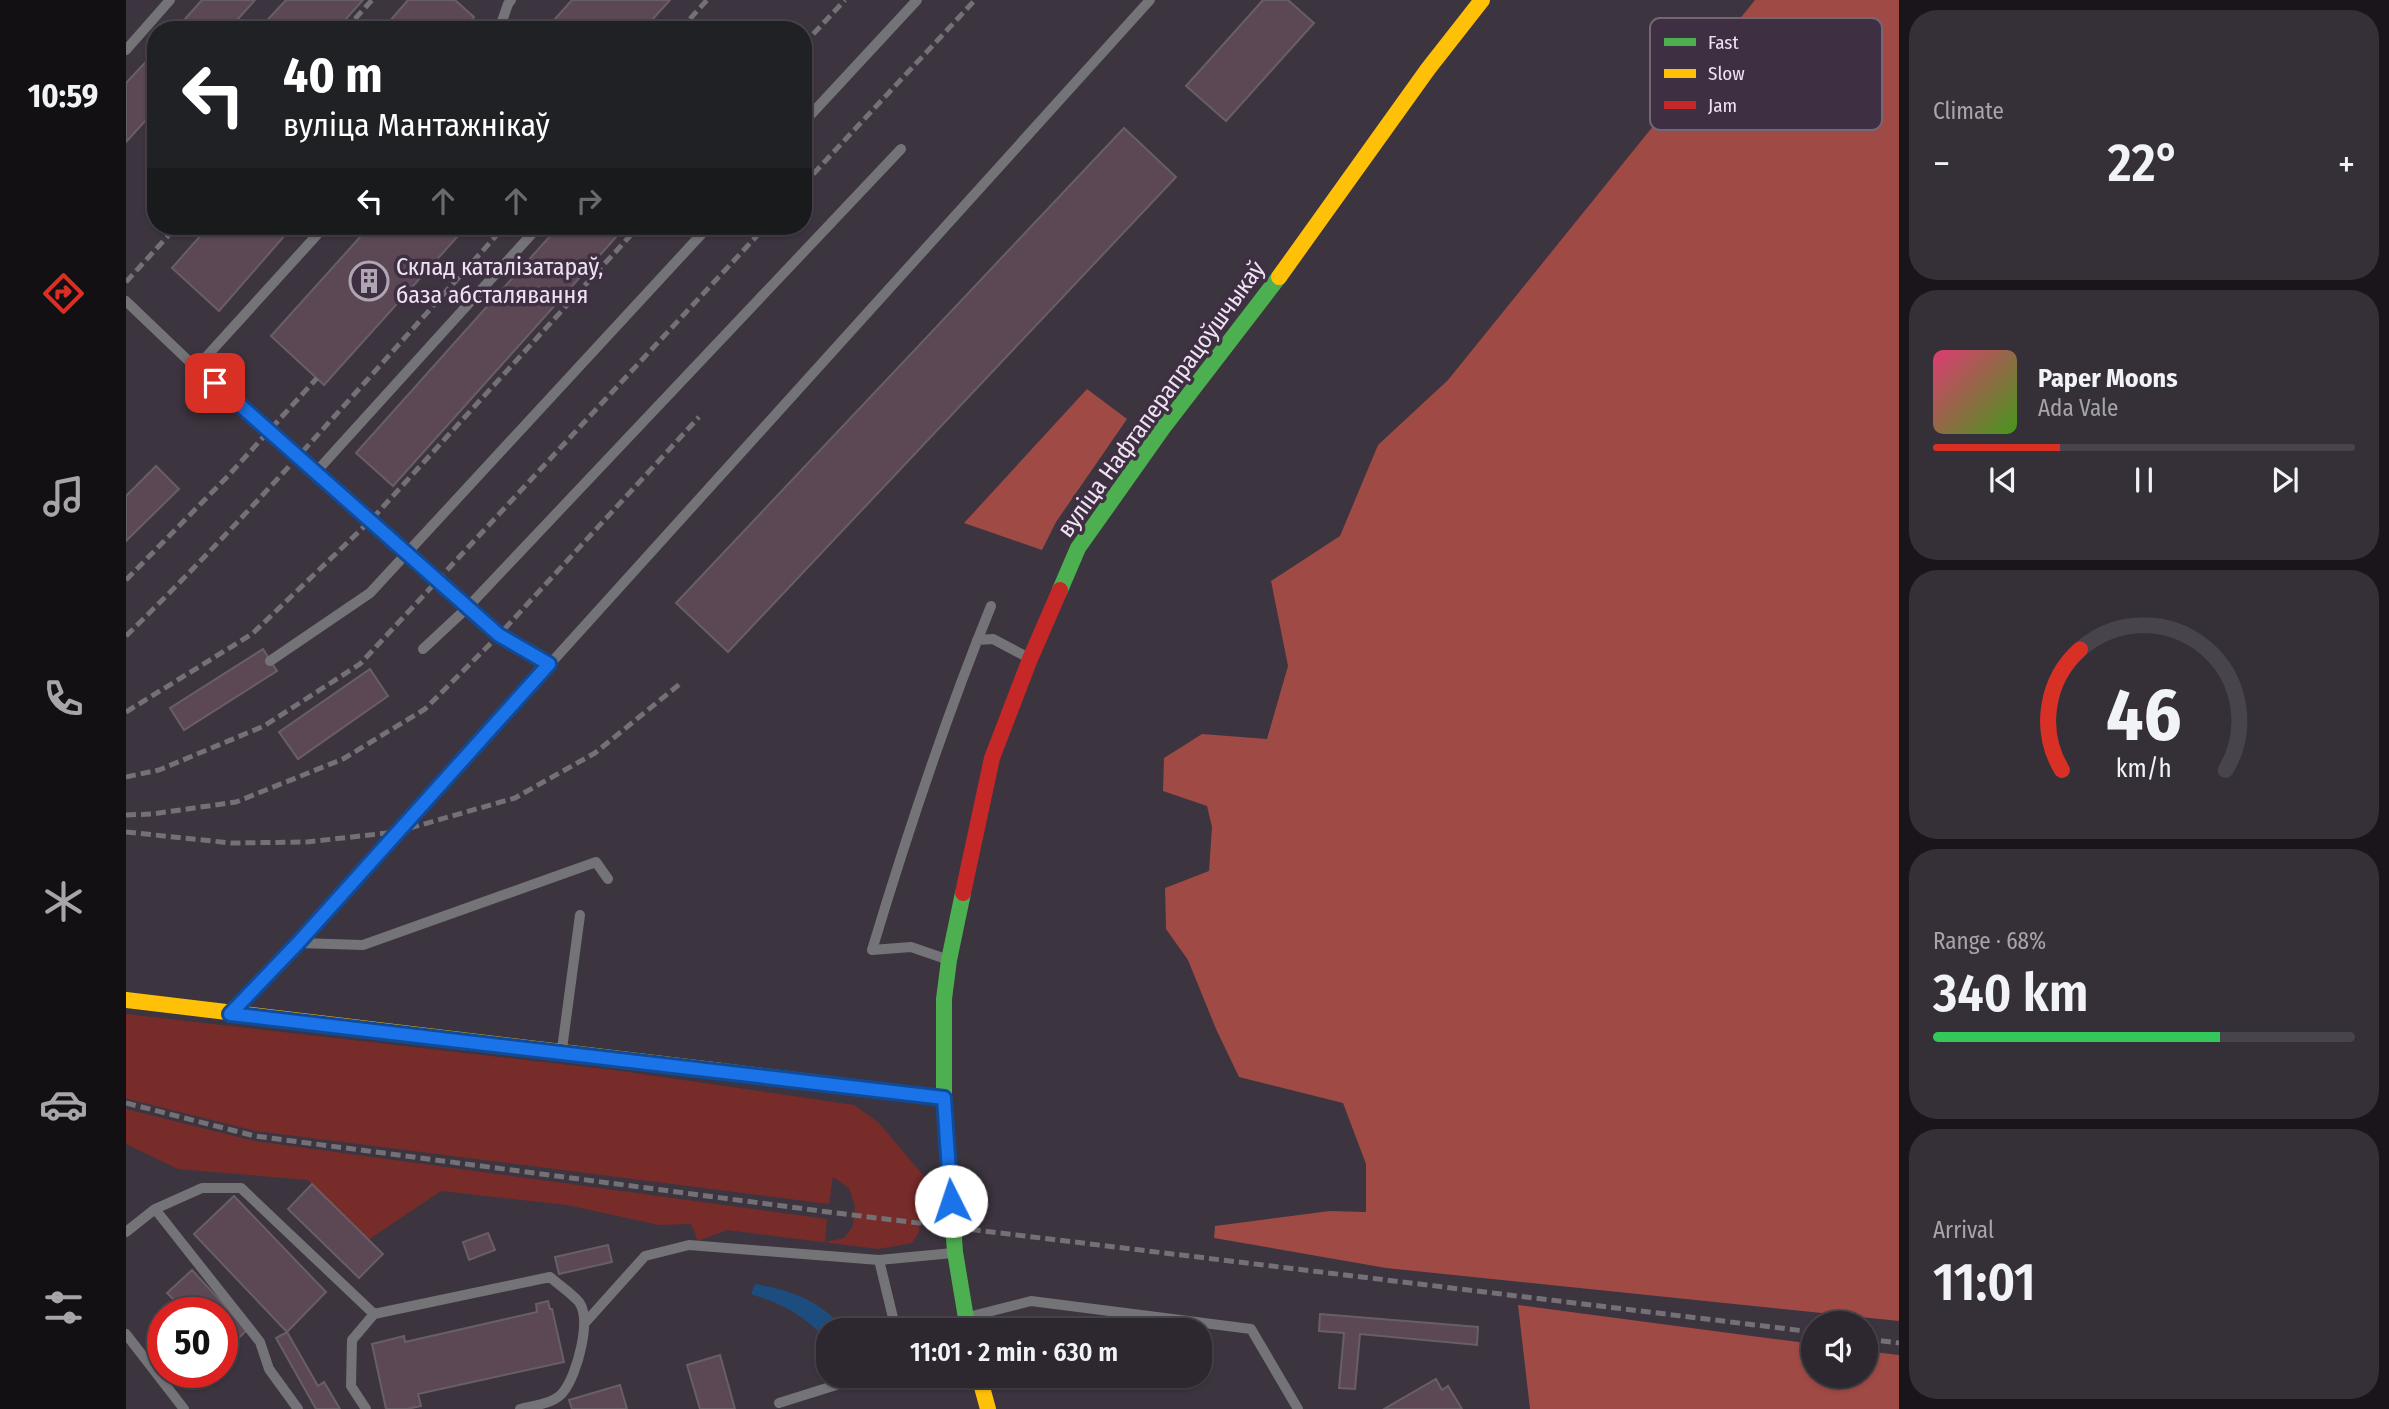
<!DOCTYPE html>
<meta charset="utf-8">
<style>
body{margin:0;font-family:"Fira Sans Condensed",sans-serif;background:#352f37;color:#f1f3f6;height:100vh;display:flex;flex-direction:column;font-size:26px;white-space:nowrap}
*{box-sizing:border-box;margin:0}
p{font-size:23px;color:#a7a5aa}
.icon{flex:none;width:38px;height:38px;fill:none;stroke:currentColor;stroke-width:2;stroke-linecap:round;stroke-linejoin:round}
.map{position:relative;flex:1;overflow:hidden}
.details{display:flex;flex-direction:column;gap:10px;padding:10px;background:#19151a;width:490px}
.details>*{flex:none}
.hud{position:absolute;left:21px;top:21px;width:665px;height:214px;border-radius:28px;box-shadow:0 2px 5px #0004,0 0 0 2px #48444b;background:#202124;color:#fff;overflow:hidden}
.controls{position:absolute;left:1675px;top:1311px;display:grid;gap:14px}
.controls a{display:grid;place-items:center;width:77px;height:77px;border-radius:50%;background:#2d272f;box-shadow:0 2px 5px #0004,0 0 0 2px #48444b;font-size:35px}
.speed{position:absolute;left:21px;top:1297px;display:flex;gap:14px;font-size:35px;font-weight:700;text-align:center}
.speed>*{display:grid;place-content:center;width:91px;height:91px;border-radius:50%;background:#2d272f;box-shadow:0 2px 5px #0004,0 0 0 2px #48444b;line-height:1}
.speed .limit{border:10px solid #d22;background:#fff;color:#111}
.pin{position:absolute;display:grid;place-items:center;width:60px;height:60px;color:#fff;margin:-30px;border-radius:14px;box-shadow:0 4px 10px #0006}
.me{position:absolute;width:77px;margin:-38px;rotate:356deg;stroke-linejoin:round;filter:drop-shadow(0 0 5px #0008)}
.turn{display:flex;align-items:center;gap:24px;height:147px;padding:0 21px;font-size:32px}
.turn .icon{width:91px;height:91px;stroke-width:2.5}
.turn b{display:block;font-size:49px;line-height:60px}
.lanes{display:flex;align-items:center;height:66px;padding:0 21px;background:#0003;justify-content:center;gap:35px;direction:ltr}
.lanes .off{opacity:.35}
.big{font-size:52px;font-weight:600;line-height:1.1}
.details .tile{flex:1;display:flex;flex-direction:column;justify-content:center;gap:10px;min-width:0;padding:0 24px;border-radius:28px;background:#352f37}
.details .dial{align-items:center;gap:0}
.dial svg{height:182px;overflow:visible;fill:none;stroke:#48444b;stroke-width:7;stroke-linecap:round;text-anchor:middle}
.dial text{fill:#f1f3f6;stroke:none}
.song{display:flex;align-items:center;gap:21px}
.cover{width:84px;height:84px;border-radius:10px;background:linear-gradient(135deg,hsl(340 70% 55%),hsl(100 70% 35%))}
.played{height:7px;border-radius:4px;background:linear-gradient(90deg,#d93025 30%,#48444b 30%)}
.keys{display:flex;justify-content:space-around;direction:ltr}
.heat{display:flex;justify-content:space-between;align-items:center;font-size:38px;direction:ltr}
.charge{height:10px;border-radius:5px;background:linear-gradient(90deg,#34c759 68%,#48444b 0)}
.trip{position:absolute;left:690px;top:1318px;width:396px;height:70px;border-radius:28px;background:#2d272f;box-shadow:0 2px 5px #0004,0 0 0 2px #48444b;font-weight:600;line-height:70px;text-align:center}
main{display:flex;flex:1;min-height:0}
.dock{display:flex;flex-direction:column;width:126px;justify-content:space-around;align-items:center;background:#121013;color:#a7a5aa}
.dock .icon{width:49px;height:49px}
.dock .selected{color:#d93025}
.dock b{font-size:32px;color:#f1f3f6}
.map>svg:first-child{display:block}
.green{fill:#782c2a}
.forest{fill:#9f4a44}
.water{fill:#1c4d7e}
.building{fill:#5c4855;stroke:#685f66;stroke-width:2}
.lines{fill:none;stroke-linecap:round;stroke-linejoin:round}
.lane{stroke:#747378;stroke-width:10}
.fast{stroke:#4caf50;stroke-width:16}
.slow{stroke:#ffc107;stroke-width:16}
.jam{stroke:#c62828;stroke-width:16}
.rail{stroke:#737076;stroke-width:5;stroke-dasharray:10 5;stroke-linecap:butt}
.route-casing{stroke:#114b97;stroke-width:18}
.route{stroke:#1a73e8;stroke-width:12}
.labels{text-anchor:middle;stroke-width:7;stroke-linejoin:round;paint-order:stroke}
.poi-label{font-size:24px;fill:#eee4f1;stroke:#3f2f43;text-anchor:start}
.street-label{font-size:24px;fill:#eee4f1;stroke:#3f2f43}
.key{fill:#3f2f43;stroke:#746577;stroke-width:2}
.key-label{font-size:19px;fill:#eee4f1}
</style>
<main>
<nav class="dock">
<b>10:59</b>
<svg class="icon selected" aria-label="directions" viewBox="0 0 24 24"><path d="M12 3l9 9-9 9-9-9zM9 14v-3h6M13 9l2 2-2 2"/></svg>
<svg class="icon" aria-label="music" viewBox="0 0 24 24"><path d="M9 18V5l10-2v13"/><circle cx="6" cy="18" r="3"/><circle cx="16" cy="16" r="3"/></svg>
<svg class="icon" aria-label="phone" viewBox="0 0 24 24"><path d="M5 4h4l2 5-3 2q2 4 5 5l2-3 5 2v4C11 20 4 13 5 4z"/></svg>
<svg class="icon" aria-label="climate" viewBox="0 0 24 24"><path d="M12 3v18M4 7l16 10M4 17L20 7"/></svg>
<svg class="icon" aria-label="car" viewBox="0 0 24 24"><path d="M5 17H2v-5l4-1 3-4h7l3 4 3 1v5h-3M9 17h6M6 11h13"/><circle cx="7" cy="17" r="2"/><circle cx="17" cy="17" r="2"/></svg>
<svg class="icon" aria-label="filters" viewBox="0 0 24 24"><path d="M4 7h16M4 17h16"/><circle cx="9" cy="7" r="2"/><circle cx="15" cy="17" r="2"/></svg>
</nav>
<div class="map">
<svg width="1773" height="1409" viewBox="0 0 1773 1409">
<rect width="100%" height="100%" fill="#3c343f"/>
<!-- green -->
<path class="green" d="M0,1014l495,57 233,34 24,17 45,53 -4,57 -7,11 -34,6 -151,-19 -29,11 -7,-17 -32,1 -92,-20 -126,-14 -73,49 -60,-60 -130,-11 -52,-25v-35l128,32 573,78 -2,23 19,-4 9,-12 2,-20 -6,-18 -16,-11 -4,27 -573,-73 -124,-31 -6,-2z"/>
<!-- forest -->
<path class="forest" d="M1629,0h144v1321l-513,-53 -172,-30 1,-12 115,-15 36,1v-48l-23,-61 -104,-26 -23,-48 -28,-69 -22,-31 -1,-41 44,-17 3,-44 -5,-21 -44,-15 1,-33 38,-24 65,5 21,-73 -17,-85 69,-45 38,-91 70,-65z
M961,389l40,30 -71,103 -14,28 -78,-27z
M1392,1305l295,39v32h53v-25l33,4v54h-369z"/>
<!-- water -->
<path class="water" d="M629,1284c36,6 66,17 90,46h-17v12c-22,-26 -45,-38 -77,-48z"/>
<!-- building -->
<path class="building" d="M76,0h53l-27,30h-53z
M160,0h77l-27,30h-78z
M282,0h47l19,17 -11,13h-81z
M446,0h98l-27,30h-98z
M1137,0h25l26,23 -88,98 -40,-35z
M30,51v58l-30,33v-59z
M998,128l52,49 -448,475 -52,-49z
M83,226h84l-74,85 -47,-43z
M244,226h97l-143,159 -53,-49z
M433,226h67l-233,260 -37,-33z
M30,466l23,23 -53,52v-45z
M137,649l14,22 -93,59 -14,-22z
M244,669l18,27 -90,63 -19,-27z
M186,1184l71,70 -24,24 -71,-69z
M108,1196l92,96 -39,40 -93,-98z
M362,1233l7,17 -26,10 -6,-18z
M482,1245l4,17 -53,12 -4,-17z
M66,1270l55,60 -24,23 -1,-41h-36l-19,-19z
M422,1301l2,8h2l12,53 -146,32 3,12 -14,3h-21l-14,-65 32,-8 1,6 132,-30 -1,-8z
M1194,1314l158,13 -1,18 -117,-11 -5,55 -16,-1 5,-55 -25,-2z
M161,1332l31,54 6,-4 16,27h-24l-40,-71z
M594,1355l15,54h-35l-13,-44z
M1310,1379l6,11 6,-4 14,23h-78z
M494,1385l7,24h-55l-3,-9z"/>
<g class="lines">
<!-- lane -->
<path class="lane" d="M373,30l9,-26 3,-4
M0,50l44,-50
M677,123l114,-123
M0,301l70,67 271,240 32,27 50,29
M70,368l129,-142
M190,472l223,-246
M851,640l16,-1 34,18
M297,649l44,-41 434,-459
M144,661l100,-68 339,-367
M172,943l65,2 233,-83 12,17
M820,959l-35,-12 -39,3c35,-116 73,-231 119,-344
M111,1007l61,-64 852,-943
M436,1049l18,-134
M29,1209l105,133 9,27 29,40
M0,1232l29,-23 47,-21h39l133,126
M753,1260l17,70
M842,1317l63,-16 220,28 47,80
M458,1324l61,-68 44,-11 190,15 74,-7
M0,1334l58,75
M653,1403l86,-27
M240,1409l-15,-23 1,-46 22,-26 176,-37c9,8 21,16 29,25 13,18 -2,72 -15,89 -9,13 -29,14 -44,18"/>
<!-- fast -->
<path class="fast" d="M934,590l18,-42 85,-120 116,-151
M837,893l-14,67 -5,39v99l11,154 13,78
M596,1071l222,27"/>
<!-- slow -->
<path class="slow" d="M1153,277l149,-208 54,-69
M0,1000l596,71
M853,1376l9,33"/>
<!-- jam -->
<path class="jam" d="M837,893l29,-135 38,-99 30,-69"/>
<!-- rail -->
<path class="rail" d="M219,30l27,-30
M554,30l27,-30
M677,45l42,-45
M677,185l172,-185
M0,282l51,-56
M0,580l102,-104 89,-98
M0,636c133,-130 254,-272 379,-410
M0,712l126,-78 119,-114 268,-294
M0,777l33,-7 105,-44 96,-62 406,-438
M0,815l26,-1 84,-12 107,-43 82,-50 74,-74 200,-218
M0,832l105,11 76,-1 89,-10 119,-34 80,-45 86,-70
M0,1103l129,33 573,76 985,120
M1740,1339l33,4"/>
</g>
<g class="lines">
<defs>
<path id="route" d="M89,383l284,252 50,29 -251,279 -68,71 714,84 7,103"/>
</defs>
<!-- route casing -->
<use href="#route" class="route-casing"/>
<!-- route -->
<use href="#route" class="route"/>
</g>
<!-- icons -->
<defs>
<symbol id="building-ring" viewBox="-11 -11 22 22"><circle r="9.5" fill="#3f2f43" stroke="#b0a6b3" stroke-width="1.5"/><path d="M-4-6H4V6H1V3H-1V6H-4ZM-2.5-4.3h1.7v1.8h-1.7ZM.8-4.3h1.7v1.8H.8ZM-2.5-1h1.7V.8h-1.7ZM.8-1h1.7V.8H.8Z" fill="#b0a6b3"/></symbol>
</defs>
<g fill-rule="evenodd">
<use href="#building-ring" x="221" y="259" width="44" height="44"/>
</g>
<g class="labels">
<!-- poi labels -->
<g class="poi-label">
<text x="270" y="275">Склад каталізатараў,<tspan x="270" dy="28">база абсталявання</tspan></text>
</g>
<!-- street labels -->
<g class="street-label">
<text transform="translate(1035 399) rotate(-54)" y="8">вуліца Нафтаперапрацоўшчыкаў</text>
</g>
</g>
<!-- legend -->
<rect x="1524" y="18" width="232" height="112" rx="10" class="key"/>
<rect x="1538" y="38" width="32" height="8" fill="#4caf50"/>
<rect x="1538" y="69" width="32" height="9" fill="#ffc107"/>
<rect x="1538" y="101" width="32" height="8" fill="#c62828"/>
<g class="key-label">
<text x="1582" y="49">Fast</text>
<text x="1582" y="80">Slow</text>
<text x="1582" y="112">Jam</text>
</g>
</svg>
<div class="controls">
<a><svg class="icon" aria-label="sound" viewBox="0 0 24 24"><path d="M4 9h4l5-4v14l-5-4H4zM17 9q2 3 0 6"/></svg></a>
</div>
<div class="speed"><div class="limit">50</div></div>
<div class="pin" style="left:89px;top:383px;background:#d93025"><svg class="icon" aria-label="arrive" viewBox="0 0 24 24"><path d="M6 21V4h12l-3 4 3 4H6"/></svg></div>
<svg class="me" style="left:825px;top:1201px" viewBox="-20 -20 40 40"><circle r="19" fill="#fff"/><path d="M0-13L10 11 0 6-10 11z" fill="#1a73e8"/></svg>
<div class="trip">11:01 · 2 min · 630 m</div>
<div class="hud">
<div class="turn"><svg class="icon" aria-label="left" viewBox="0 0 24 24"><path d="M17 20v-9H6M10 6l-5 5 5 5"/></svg><div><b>40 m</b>вуліца Мантажнікаў</div></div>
<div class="lanes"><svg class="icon" aria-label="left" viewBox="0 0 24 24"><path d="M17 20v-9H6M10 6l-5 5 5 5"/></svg><svg class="icon off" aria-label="ahead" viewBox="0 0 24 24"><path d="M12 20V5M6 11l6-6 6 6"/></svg><svg class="icon off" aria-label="ahead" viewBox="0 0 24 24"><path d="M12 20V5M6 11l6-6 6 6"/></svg><svg class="icon off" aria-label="right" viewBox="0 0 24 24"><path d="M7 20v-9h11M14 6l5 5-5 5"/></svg></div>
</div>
</div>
<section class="details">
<div class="tile"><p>Climate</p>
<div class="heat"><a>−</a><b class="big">22°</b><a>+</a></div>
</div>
<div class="tile">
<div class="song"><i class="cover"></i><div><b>Paper Moons</b><p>Ada Vale</p></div></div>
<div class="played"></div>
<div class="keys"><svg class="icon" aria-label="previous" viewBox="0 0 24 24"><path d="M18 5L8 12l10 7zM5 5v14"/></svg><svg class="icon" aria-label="pause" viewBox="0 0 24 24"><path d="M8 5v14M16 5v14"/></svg><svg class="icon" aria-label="next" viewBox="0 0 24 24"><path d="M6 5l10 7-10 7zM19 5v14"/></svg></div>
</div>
<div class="tile dial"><svg viewBox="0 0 100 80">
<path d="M14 69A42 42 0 1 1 86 69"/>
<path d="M14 69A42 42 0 0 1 22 16" stroke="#d93025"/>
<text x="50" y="56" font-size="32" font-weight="700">46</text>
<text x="50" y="72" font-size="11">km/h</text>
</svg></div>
<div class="tile"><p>Range · 68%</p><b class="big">340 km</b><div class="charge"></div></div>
<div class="tile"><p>Arrival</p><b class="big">11:01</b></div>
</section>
</main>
